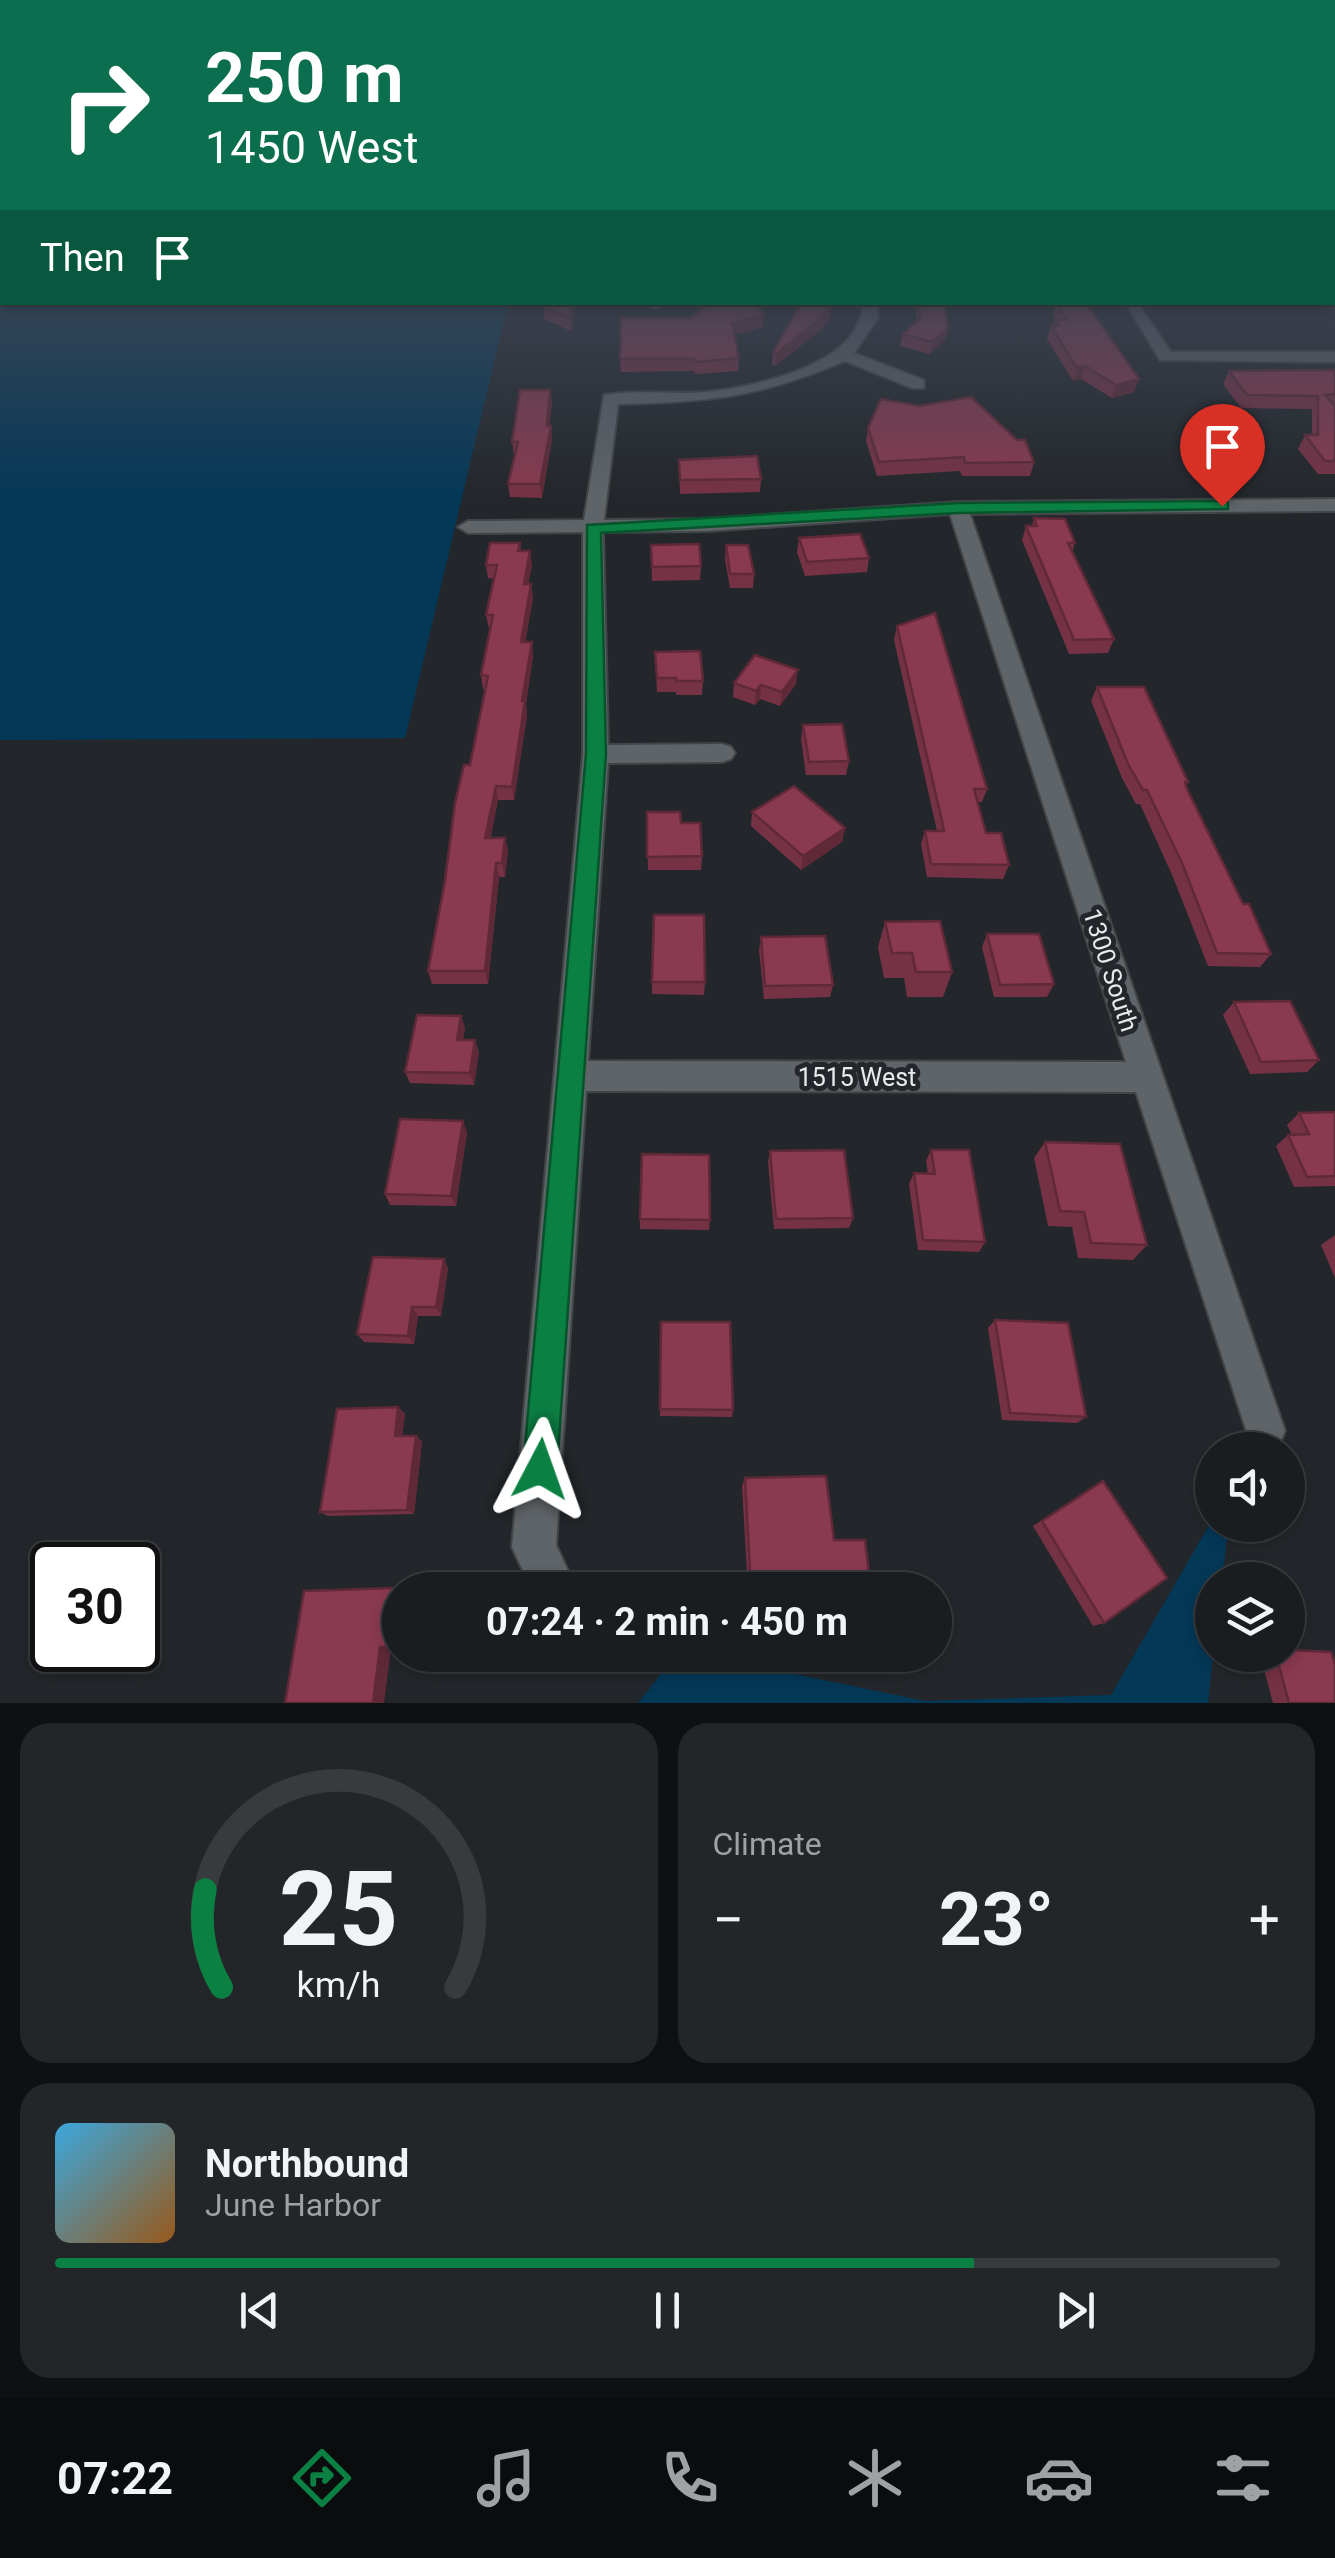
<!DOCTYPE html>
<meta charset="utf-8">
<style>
body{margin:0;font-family:Roboto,sans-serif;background:#232629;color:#f1f3f6;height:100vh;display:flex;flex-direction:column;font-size:38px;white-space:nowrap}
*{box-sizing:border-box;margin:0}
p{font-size:32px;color:#9fa2a5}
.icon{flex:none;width:55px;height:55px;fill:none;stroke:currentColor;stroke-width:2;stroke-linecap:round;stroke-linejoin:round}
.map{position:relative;height:1703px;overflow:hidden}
.sheet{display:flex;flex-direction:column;gap:20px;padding:20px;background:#0e1012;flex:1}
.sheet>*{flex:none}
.hud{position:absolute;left:0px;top:0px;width:1335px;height:305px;box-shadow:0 5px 15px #0003,0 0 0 2px #383b3e;background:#0b6e4f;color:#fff;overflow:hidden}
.tools{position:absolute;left:1195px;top:1432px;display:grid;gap:20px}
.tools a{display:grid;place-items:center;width:110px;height:110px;border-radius:50%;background:#1a1d20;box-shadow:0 5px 15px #0003,0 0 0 2px #383b3e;font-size:50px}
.speed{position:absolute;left:30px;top:1542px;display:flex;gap:20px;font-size:50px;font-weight:700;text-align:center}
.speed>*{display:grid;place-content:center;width:130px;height:130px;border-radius:50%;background:#1a1d20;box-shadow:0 5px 15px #0003,0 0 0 2px #383b3e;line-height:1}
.speed .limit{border:5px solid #111;border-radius:15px;background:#fff;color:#111}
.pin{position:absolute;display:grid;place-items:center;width:85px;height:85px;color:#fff;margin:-102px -42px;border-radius:50% 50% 50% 0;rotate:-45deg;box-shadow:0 0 10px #0007}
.pin .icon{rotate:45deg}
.me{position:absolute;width:110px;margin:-55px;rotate:4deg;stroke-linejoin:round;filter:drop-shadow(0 0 8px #0008)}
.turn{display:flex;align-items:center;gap:35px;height:210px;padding:0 40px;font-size:45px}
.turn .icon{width:130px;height:130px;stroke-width:2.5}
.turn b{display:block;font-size:70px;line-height:85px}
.then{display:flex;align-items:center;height:95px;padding:0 40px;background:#0003;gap:20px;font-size:38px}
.big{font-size:75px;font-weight:700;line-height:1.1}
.sheet .widget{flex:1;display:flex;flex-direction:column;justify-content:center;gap:15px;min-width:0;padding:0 35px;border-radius:30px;background:#232629}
.sheet .dial{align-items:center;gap:0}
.dial svg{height:260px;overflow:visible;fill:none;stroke:#383b3e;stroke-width:7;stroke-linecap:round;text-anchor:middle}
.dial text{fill:#f1f3f6;stroke:none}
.song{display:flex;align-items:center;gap:30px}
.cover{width:120px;height:120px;border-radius:15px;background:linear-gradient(135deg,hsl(200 70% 55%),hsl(30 70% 35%))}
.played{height:10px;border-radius:5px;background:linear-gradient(90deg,#0b8043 75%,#383b3e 75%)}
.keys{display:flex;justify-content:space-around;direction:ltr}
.heat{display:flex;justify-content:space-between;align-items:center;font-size:55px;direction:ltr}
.sheet .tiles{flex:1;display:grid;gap:20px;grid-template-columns:1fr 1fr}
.widget:last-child{grid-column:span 2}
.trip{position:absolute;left:382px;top:1572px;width:570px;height:100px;border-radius:50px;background:#1a1d20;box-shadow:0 5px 15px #0003,0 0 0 2px #383b3e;font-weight:700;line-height:100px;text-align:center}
.menu{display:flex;height:160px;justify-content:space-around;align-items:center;background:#0a0c0d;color:#9fa2a5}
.menu .icon{width:70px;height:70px}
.menu .on{color:#0b8043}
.menu b{font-size:45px;color:#f1f3f6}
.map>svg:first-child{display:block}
.green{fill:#043857}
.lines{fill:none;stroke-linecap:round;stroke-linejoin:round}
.minor-casing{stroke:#414547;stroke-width:4}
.minor{fill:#5f6468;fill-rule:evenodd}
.wall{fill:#763245}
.shaded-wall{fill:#602938}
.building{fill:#893a50;stroke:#602938;stroke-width:2.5}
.route{fill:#0b8043;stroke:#07532c;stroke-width:2.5}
.labels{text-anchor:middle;stroke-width:10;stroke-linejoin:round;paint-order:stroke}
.street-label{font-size:25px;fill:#e7ebed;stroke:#23272b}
</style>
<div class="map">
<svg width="1335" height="1703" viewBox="0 0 1335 1703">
<rect width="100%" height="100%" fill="#23272b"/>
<!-- green -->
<path class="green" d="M0,261l2,41 506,1 -103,435 -405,2z
M1212,1520v5l16,4 -6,51h-10l1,75 -5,48h-570l38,-48h27l222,46 186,-6z"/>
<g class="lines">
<defs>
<path id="minor" d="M640,302h22l2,2 -8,5z
M862,302h15l1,16 -24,35 70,27v8h-12l-67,-27c-85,36 -135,41 -227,43l-14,116 103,-1 251,-17 377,-3v12l-365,3 315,917 -6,14 -11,5 -17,-5 -115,-353 -550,-1 -30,454 21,45h-45l-20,-43 71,-793v-222l-115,1 -10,-6 10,-6 116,-1 20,-125c33,-6 68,0 102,-3 48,-5 159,-28 156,-90zM950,514l176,548 -538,-1 20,-298 114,-1 9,-3 4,-6 -4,-6 -9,-3 -114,1 -5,-213 104,-1z
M1125,302h12l34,50h164v10l-175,-2z"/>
</defs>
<!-- minor casing -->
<use href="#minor" class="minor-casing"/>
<!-- minor -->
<use href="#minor" class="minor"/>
</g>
<!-- wall -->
<path class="wall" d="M1332,261h3v18l-3,-3z
M544,302h31l-4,29 -27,-12z
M708,302h47l8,25 -29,8 5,23 -1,13 -43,3 -1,-3 -73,1 -1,-13 71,-41z
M915,302h29l1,38 -16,14 -29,-8 3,-12 14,-12z
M1056,303l83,76 -5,13 -22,6 -31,-19 -8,2 -26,-42 4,-13h2l3,-6 -3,-4z
M831,317l-9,12 -47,37 -3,-2 1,-12z
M1335,370v104h-17l-20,-25 7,-14h7v-26l-71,-1 -18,-24 6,-13z
M550,390l2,13 -3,23 3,13 -10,59 -32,-1 -2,-13 6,-29 -2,-13z
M868,428l166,34 -4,14h-68l-2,-5 -83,5 -11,-35z
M1187,437l68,24 -7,13h-50l-17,-24z
M679,460l82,19 -1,13 -80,2z
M1034,518l41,25 -3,9 42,87 -6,14 -39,1 -47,-114 4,-14h6z
M799,538l70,20 -2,14 -62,4 -8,-24z
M520,543l1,8 11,14 -4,19 5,14 -8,44 8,14 -7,48 1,11 -13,85h-16l-8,38h15l3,13 -3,26h-6l-11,107h-56l-4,-13 57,-282h-2l-2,-14 10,-46 -2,-1 -3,-13 8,-36 -6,-1 -2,-13z
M651,545l50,21 -1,14 -48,1z
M726,545l28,29 -1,14h-23l-5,-29z
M897,626l90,163 -5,13h-4l8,31 23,32 -6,14 -76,-2 -6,-33 4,-13h12l-43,-191z
M655,652l48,29 -1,14h-26v-3h-19z
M734,683l62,1 -16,22 -20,-7 -5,6 -22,-8z
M1097,687l91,95 -2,4 57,118 28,50 -11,13 -52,-1 -35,-89 -33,-73h-4l-14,-26 -31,-77z
M803,725l46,36 -3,14h-40l-5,-36z
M647,812l34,11 21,33 -1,14h-53z
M752,812l93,16 -3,14 -41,28 -50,-44z
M885,922l67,50 -9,25h-36l-3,-19h-20l-6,-31z
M987,934l67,50 -7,13h-53l-12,-50z
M761,937l72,48 -3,12 -66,2 -5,-49z
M652,982h53l-1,13 -52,-1z
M1234,1002l85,58 -12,12 -57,2 -27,-59z
M461,1016l4,12 -2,12 16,12 -5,33 -64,-2 -5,-11z
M1335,1112v74l-41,1 -18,-41 12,-11h4l-5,-10 12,-12z
M467,1132l-11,74 -66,-1 -5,-11z
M1045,1142l102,103 -14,15 -55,-2 -6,-31 -24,-1 -14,-68z
M931,1150l54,92 -6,10 -61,-2 -9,-66 5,-11 14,1 -2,-13z
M770,1151l83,67 -4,10 -75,1 -6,-67z
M640,1219l70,1 -1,10 -69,-1z
M1335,1235v43l-14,-33z
M448,1268l-7,48h-23l-4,28 -50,-2 -7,-8z
M995,1320l91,97 -9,6 -75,-3 -14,-92z
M661,1322l72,88 -1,7 -72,-1z
M398,1407l7,7 -3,22h14l6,6 -8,72 -86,2 -8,-4z
M745,1478l126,112h-123l-6,-104z
M1103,1481l1,142 -11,3 -60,-100z
M1260,1655h28l47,48h-62z"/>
<!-- shaded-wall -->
<path class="shaded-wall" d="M572,302h3l-4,29 -1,-13z
M832,305l-1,12 -9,12 -47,37 1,-12z
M764,315l-1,12 -32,8 1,-12z
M948,328l-3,12 -16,14 3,-12z
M1085,366l-4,13 -8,2 4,-13z
M1139,379l-5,13 -22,6 4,-13z
M550,390l2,13 -4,36 -1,-13z
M551,426l1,13 -10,59 -2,-14z
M530,551l2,14 -6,33 -2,-14z
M531,584l2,14 -10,58 -2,-14z
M532,642l1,14 -7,48 1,11 -13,85 -2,-13 10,-86z
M798,670l-2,14 -16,22 2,-14z
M761,685l-1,14 -5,6 1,-14z
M496,786l2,14 -10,52 -3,-14z
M845,828l-3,14 -41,28 2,-14z
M505,838l3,13 -3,26 -3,-14z
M496,863l3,14 -11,107 -3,-13z
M461,1016l4,12 -4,24 -4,-12z
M475,1040l4,12 -5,33 -4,-12z
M463,1121l4,11 -11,74 -5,-10z
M444,1259l4,9 -7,48 -5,-9z
M412,1307l6,9 -4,28 -6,-8z
M398,1407l7,7 -4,29 -6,-7z
M416,1436l6,6 -8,72 -7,-4z
M394,1588l6,3v34l-3,24 -11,-2z
M380,1647l11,2 -7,54h-11z"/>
<!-- building -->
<path class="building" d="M544,302h28l-2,16 -27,-11z
M710,302h45l9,13 -32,8 7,35 -43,4 -2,-3h-74l1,-41h70z
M802,302h30v3l-9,11 -47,38 -3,-2z
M919,302h25l4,26 -16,14 -29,-8 17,-15z
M1056,303h30l53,76 -23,6 -31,-19 -8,2 -26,-42h8l-4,-6h12z
M1335,370v24l-10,1 10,11v55h-10l-20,-26h13v-39l-71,-1 -18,-24z
M520,390h30l-3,36h4l-11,58h-32l10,-42h-6z
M971,397l46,43h8l9,22 -69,1 -1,-6 -85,5 -11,-34 13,-29 38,7z
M1236,436l19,25h-52l-16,-24z
M757,456l4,23 -81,1 -1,-20z
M1034,518l31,1 10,24h-7l46,96 -40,1 -48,-114h11z
M860,534l9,24 -62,4 -8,-24z
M490,543h30l-2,8h12l-6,33h7l-10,58h11l-10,59h3l-13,86 -16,-1 -11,52h20l-3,25h-6l-11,108h-57l17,-90 10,-78 9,-38h6l18,-89 -7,-1 12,-60h-7l11,-50h-11z
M699,544l2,22 -49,1 -1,-22z
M726,545h22l6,29h-24z
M935,613l52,176h-13l12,44h15l8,32 -78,-1 -6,-33h19l-2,-10 -45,-195z
M700,651l3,30h-27v-3h-19l-2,-26z
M755,655l43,15 -16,22 -21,-7 -5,6 -22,-8z
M1097,687h47l44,95h-3l2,7 56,115h6l22,50 -54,-1 -35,-90 -35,-73h-4l-15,-26z
M842,724l7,37 -40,1 -6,-37z
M794,786l51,42 -42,28 -51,-44z
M647,812h33l1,11h19l2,33 -55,1z
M654,915h50l1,67h-53z
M940,921l12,51h-36l-4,-19h-20l-7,-31z
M987,934h52l15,50 -54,1z
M825,936l8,49 -68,1 -4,-49z
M1290,1001l29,59 -58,2 -27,-60z
M417,1015l44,1 -4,24h18l-5,33 -65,-1z
M1335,1112v64l-28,1 -19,-42 21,-1 -10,-21z
M400,1119l63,2 -12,75 -66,-2z
M1045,1142l75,2 27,101 -56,-2 -7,-31 -24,-1z
M844,1150l9,68 -77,1 -6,-68z
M931,1150h38l16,92 -62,-2 -9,-67 21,1z
M642,1154l67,1 1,65 -70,-1z
M373,1257l71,2 -8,48h-24l-4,29 -51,-2z
M995,1320l73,3 18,94 -76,-4z
M661,1322h69l3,88 -73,-1z
M398,1407l-3,29h21l-9,74 -87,2 17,-103z
M826,1476l8,64h31l6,50h-120l-6,-112z
M1103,1481l64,97 -63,45 -62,-102z
M394,1588l-8,59h-6l-7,56h-88l19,-112z
M1288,1650l43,2 4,12v39h-46l-13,-48h12z"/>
<!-- sky -->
<linearGradient id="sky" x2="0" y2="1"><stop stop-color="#131518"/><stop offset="0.52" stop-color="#3f4755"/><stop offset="1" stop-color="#3f4755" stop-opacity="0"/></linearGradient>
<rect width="1335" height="499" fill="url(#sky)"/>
<!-- route -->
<path class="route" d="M1222,501l6,1v7l-270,4 -357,20 5,221 -49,715 -5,12 -12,5 -12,-5 -5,-12 63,-715 1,-229 371,-22z"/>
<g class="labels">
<!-- street labels -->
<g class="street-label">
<text transform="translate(1111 970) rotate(72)" y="9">1300 South</text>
<text x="857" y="1086">1515 West</text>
</g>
</g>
</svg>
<div class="tools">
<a><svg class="icon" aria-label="sound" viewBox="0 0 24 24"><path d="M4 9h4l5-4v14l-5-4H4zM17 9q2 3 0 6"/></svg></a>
<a><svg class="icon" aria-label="layers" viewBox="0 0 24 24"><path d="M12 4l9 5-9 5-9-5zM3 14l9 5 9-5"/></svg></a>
</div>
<div class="speed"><div class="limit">30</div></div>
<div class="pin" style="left:1222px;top:506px;background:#d93025"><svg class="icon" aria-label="arrive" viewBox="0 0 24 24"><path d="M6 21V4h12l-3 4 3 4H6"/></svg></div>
<svg class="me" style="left:540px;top:1469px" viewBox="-20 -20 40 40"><path d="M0-17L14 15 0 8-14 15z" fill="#0b8043" stroke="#fff" stroke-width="4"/></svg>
<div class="trip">07:24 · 2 min · 450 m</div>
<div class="hud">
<div class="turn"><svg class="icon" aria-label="right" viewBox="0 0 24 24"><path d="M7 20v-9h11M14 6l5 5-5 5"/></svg><div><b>250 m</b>1450 West</div></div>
<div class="then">Then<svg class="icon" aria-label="arrive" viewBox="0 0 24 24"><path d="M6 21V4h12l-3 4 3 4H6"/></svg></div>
</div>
</div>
<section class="sheet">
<div class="tiles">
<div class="widget dial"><svg viewBox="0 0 100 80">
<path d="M14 69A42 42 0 1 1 86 69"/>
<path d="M14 69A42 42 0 0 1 9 39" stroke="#0b8043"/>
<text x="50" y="56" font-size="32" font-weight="700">25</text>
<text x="50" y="72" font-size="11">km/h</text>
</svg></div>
<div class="widget"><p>Climate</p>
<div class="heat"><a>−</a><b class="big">23°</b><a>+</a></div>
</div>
<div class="widget">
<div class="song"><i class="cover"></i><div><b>Northbound</b><p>June Harbor</p></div></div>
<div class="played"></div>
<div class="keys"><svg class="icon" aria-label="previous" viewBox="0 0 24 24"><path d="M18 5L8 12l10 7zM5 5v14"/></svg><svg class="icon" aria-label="pause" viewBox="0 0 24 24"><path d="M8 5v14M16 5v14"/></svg><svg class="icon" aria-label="next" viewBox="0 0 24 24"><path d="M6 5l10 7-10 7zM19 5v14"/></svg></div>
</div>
</div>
</section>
<nav class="menu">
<b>07:22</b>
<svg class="icon on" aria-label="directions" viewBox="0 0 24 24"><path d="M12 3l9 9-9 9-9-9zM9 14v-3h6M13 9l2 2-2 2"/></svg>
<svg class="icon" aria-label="music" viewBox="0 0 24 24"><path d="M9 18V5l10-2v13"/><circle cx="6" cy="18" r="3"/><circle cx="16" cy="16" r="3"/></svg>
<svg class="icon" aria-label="phone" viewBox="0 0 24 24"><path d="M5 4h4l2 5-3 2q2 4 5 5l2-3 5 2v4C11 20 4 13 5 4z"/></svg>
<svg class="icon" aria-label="climate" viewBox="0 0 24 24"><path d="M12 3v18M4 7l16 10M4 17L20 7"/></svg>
<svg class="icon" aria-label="car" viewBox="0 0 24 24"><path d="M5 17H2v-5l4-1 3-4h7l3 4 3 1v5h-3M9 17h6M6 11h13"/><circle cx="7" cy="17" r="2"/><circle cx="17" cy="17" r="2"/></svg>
<svg class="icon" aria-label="filters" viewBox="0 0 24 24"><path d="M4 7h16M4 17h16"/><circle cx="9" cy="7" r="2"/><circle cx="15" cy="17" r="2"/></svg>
</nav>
